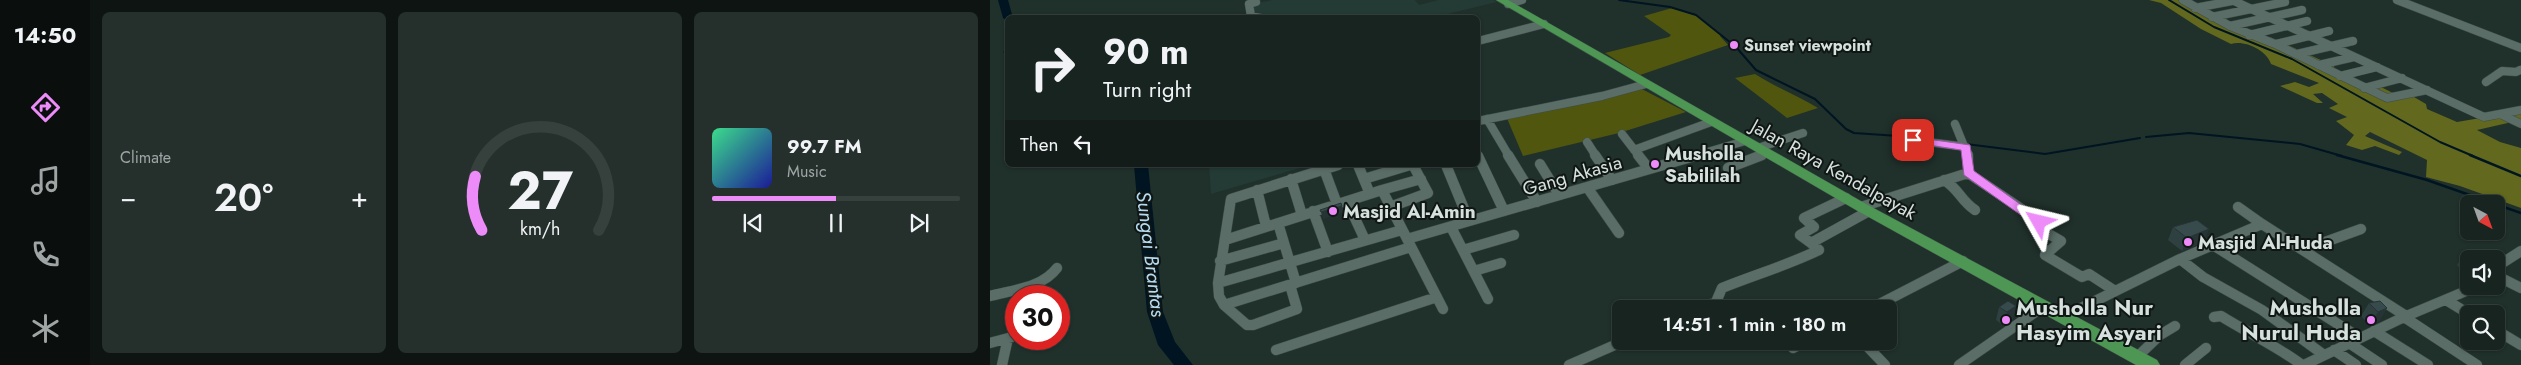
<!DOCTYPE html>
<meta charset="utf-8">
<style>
body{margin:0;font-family:Jost,sans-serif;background:#25302d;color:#f1f3f6;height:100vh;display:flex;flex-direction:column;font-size:19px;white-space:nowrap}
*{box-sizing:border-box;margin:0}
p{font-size:16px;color:#9fa4a5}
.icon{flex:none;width:28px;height:28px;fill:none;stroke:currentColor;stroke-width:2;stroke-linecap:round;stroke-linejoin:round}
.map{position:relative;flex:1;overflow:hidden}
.panel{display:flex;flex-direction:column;gap:12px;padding:12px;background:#0d1412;width:900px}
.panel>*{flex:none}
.guide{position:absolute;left:15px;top:15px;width:475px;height:152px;border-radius:8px;box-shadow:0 1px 4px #0004,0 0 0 1px #36413e;background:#182420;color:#f1f3f6;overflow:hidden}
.needle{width:32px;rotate:139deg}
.tools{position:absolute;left:1470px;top:195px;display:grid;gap:10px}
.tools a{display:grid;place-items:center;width:45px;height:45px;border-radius:8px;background:#182420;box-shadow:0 1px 4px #0004,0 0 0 1px #36413e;font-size:25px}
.speed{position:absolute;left:15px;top:285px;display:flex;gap:10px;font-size:25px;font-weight:700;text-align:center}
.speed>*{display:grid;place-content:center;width:65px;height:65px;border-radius:50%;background:#182420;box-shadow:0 1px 4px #0004,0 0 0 1px #36413e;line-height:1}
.speed .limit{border:8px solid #d22;background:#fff;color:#111}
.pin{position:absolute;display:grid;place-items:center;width:42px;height:42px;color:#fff;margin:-21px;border-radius:10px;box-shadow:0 2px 8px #0006}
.me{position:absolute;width:55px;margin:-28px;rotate:307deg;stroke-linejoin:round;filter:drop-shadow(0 0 4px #0008)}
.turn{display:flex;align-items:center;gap:18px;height:105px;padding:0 15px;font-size:22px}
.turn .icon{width:65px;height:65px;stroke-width:2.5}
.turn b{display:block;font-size:35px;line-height:42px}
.then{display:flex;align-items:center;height:48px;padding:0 15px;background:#0003;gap:10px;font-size:19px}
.big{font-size:38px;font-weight:600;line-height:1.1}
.panel .widget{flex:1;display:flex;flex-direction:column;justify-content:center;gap:8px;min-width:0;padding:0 18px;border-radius:8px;background:#25302d}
.panel .dial{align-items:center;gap:0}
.dial svg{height:130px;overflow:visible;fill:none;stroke:#36413e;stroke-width:7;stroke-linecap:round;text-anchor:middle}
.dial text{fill:#f1f3f6;stroke:none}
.song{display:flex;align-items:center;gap:15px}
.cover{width:60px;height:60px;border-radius:8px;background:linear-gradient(135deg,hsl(150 70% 55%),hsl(240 70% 35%))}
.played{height:5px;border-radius:2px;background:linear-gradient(90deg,#ed8cf9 50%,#36413e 50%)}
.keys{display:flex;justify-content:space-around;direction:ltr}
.heat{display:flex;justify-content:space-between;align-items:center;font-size:28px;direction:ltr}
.panel .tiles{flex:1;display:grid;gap:12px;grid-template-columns:repeat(3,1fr)}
.trip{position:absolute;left:622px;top:300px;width:285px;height:50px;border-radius:8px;background:#182420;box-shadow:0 1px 4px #0004,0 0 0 1px #36413e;font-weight:600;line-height:50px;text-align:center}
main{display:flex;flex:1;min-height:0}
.dock{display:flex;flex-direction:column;width:90px;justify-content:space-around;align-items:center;background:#0a0e0d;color:#9fa4a5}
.dock .icon{width:35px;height:35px}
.dock .selected{color:#ed8cf9}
.dock b{font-size:22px;color:#f1f3f6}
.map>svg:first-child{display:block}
.built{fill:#233b34}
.green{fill:#50560e}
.forest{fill:#62681d}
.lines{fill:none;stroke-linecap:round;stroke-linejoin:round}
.stream-far1{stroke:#001521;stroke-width:2}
.stream{stroke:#001521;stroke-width:2.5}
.river{fill:#001521;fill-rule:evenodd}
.minor-far1-casing{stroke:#3e4c48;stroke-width:9}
.minor-casing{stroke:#3e4c48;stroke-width:11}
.primary-casing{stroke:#3e4c48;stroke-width:1}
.minor-far1{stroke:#5a6d67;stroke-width:8}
.minor{stroke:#5a6d67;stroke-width:10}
.primary{fill:#4d9654;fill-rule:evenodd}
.wall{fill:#2f4041}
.shaded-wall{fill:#263435}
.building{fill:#374a4c;stroke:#263435}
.route{fill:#ed8cf9;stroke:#9a5ba2}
.poi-dot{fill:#ed8cf9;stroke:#0f1614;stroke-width:2}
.labels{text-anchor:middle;stroke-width:4;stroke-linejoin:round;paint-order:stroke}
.far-poi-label{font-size:16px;font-weight:bold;fill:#d6e1dd;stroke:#0f1614;text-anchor:start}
.poi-label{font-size:19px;font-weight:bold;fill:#d6e1dd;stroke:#0f1614;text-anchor:start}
.street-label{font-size:19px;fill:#d6e1dd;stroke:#0f1614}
.water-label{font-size:20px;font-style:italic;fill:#b5dbf1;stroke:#0f1614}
.near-poi-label{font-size:22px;font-weight:bold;fill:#d6e1dd;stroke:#0f1614;text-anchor:start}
</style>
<main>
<nav class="dock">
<b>14:50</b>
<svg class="icon selected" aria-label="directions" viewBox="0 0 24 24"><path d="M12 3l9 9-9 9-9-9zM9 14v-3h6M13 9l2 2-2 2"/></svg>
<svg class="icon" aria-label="music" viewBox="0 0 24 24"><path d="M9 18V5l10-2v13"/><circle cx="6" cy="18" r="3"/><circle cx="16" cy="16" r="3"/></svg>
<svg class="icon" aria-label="phone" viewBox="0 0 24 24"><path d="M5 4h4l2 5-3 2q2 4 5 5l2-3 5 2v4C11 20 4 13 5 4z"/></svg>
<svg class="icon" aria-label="climate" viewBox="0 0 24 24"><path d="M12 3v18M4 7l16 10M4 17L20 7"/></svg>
</nav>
<section class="panel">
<div class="tiles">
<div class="widget"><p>Climate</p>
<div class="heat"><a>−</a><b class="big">20°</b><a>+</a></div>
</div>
<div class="widget dial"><svg viewBox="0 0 100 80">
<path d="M14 69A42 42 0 1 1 86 69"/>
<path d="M14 69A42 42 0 0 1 10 36" stroke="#ed8cf9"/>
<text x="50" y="56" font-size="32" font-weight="700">27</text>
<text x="50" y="72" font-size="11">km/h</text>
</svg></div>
<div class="widget">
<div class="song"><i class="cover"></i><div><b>99.7 FM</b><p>Music</p></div></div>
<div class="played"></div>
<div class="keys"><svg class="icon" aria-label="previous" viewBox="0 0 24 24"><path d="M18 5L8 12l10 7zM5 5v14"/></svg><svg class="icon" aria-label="pause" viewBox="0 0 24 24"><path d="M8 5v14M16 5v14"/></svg><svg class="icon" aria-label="next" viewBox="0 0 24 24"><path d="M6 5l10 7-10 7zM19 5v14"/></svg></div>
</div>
</div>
</section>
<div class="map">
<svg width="1531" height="365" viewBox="0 0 1531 365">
<rect width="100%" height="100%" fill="#20302b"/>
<!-- built -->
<path class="built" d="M283,0h142l4,5 19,-5h55l4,2 -66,16 -166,-1 -12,-2 -1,-11z
M219,165h101l-99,29z"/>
<!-- green -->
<path class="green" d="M682,8l24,7 26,20 -2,1 8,9 -88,30 -35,-22 64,-16 2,-2 -27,-19z
M765,74c20,13 42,21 63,34l-31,10 -52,-40z
M648,87l48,25 -67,21 -96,23 -17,-40z"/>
<!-- forest -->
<path class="forest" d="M1159,0h29l47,17 -4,5 44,16 5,-1 64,29 1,5 27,15h17l20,10 15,1 12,7 1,5 30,13 64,-11v9l-44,10 23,12 21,6v60l-61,-22 -34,-9 1,-17 -57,-28 -5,4 37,16 -3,3 -24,-9 -13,4 -16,-5 8,-10 -18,-14 11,-4 -18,-9 9,-4 -16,-11 -9,1 10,9h-6l-37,-17 15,-4 14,5 10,-4 -48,-19c-5,-14 -26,-24 -40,-20l-30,-15 -40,-26z"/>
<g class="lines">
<!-- stream-far1 -->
<path class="stream-far1" d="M629,0l51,7 26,8 40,32 20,23 59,29 31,30 8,4 60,4
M1179,0l45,27 78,32 148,83 33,14
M1156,137l43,-4 111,11 42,12
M976,144l79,10 95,-16"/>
<!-- stream -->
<path class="stream" d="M1347,155l90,25 94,33
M1480,155l51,21"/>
<!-- river -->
<path class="river" d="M8,0h10l5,18h-5v3l-5,-3z
M18,48v7l-5,-3z
M144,165h14l15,147 12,30 18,23h-19l-16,-20 -11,-33z"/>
<defs>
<path id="minor-far1" d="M1193,0l47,26 45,18 112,54 40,-8
M1242,0l252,117 37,-7
M1407,0l124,48
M266,2l-7,2 2,12 9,2
M518,4l14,-4
M1205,8l42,-8
M1222,17l73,-15
M1240,26l72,-16
M1259,35l58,-14
M488,41l66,-17
M1286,44l53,-13
M1307,54l56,-13
M1329,65l35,-8
M1350,76l37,-9
M1496,82l16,-11 14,1 4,-2
M1374,88l38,-10
M1512,115l19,9
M497,119l22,37
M488,121l124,-25 44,-12
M965,124l13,32
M632,134l17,22
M923,140l53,7
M597,142l9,14
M768,148l45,-15
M644,150l77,-28
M704,156l51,-15
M769,156l7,-3"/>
<path id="minor" d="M518,155l29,47
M605,155l17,25
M648,155l11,14
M488,156l26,55
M550,164l19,31
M348,165l-107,34 -13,84 1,13 5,9 187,-58
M368,165l12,29
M456,165l23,56
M738,168l34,-13
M334,169l13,35
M978,173l70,47 -3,6 26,15 -16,14 37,22 7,-3 26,17
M301,179l11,36
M374,179l46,-14
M954,180c16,10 16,20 31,30
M597,187l32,46
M267,190l9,36
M392,190l39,-11
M856,198l-42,20 10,9 -14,8 11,8 58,-32
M357,201l18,39
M400,207l38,-14 -15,-28
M871,207l107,-34v-18
M1248,207l24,17
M323,211l15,41
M288,223l18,60
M461,227l37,72
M417,239l291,-84
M235,240l157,-50 61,119
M1223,245l147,93
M473,250l51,-15
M1313,250l58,-21
M1190,259l23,18 59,33 62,45
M230,261l64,-18
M1506,267l25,-16
M484,271l27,-8
M1506,280l7,-1 18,9
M228,283l184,-53
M0,296c22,-6 52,-8 67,-28
M1456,300l23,14
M234,305l23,20h6l44,-16 -7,-24
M710,309l16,-7 6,-14c32,-13 66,-23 97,-38l-8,-7
M880,309l93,-48
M1073,317l117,-58 82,-35 144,92
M1224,317l7,-1c27,17 56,30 81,49
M1414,317l73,48
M1506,330l25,15
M1384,331l54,34
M872,341l23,24
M0,343l26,-7
M1359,343l33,22
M803,348l14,-7
M286,350l161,-53
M1344,350l22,15
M1147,357l23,-22 15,-9
M12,365l6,-27
M579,365l55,-24
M969,365l85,-59
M1195,365l21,-17
M1314,365l100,-48 74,-31"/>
<path id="primary" d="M506,0h12l358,204 291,156 3,5h-24l-280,-155z"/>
</defs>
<!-- minor-far1 casing -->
<use href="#minor-far1" class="minor-far1-casing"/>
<!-- minor casing -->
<use href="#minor" class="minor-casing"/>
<!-- primary casing -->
<use href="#primary" class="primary-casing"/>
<!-- minor-far1 -->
<use href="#minor-far1" class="minor-far1"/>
<!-- minor -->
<use href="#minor" class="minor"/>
<!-- primary -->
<use href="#primary" class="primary"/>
</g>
<!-- wall -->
<path class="wall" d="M1183,227l36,2 -6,13 -21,9 -14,-11z
M1475,252l24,7h-20v19l-12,-13z
M1018,301l5,18 -9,7 -8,-6 3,-13z
M1379,303l18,5 -8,13 -9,4 -9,-9z"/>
<!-- shaded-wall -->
<path class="shaded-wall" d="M352,206l3,6 -22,7 -2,-7z
M1219,229l-6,13 -21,9 5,-13z
M1026,306l-3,13 -9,7 3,-14z
M1397,308l-8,13 -9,4 8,-13z"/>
<!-- building -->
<path class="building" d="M351,203l1,3 -21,6 -1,-2z
M1207,220l12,9 -22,9 -14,-11z
M1475,252l20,1 4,6h-18z
M1018,301l8,5 -9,6 -8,-5z
M1390,301l7,7 -9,4 -9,-9z"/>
<!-- route -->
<path class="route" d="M923,137l57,8 4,26 71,51 -2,3h-8l-71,-50 -3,-25 -52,-8v-4z"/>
<!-- markers -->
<g class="poi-dot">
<circle cx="744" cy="45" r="5"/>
<circle cx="665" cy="164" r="5"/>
<circle cx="343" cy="211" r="5"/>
<circle cx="1198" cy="242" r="5"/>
<circle cx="1016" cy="320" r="5"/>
<circle cx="1381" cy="320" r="5"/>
</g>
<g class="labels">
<!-- far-poi labels -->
<g class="far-poi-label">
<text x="754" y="51">Sunset viewpoint</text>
</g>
<!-- poi labels -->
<g class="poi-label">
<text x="675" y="160">Musholla<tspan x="675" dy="22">Sabililah</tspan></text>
<text x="353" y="218">Masjid Al-Amin</text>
<text x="1208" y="249">Masjid Al-Huda</text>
</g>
<!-- street labels -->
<g class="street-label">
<text transform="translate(844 169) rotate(29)" y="7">Jalan Raya Kendalpayak</text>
<text transform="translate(582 175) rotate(-16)" y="7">Gang Akasia</text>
</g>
<!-- water labels -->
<g class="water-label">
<text transform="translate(161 254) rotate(83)" y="7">Sungai Brantas</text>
</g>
<!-- near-poi labels -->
<g class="near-poi-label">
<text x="1026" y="315">Musholla Nur<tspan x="1026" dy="25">Hasyim Asyari</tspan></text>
<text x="1371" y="315" text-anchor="end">Musholla<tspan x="1371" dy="25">Nurul Huda</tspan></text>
</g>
</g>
</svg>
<div class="tools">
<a><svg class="needle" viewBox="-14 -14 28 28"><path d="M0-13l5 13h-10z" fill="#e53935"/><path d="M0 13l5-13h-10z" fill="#9fa4a5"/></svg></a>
<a><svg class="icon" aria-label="sound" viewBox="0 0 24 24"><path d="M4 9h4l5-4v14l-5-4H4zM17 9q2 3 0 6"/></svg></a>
<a><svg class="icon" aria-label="search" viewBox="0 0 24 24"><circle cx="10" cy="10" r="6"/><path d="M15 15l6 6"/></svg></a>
</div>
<div class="speed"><div class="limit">30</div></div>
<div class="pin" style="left:923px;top:140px;background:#d93025"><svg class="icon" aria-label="arrive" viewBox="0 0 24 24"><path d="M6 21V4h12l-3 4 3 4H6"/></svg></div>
<svg class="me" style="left:1049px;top:222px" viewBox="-20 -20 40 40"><path d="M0-17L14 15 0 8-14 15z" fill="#ed8cf9" stroke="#fff" stroke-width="4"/></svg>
<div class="trip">14:51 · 1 min · 180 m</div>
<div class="guide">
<div class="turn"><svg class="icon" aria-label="right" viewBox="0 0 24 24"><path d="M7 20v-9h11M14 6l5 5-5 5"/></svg><div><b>90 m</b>Turn right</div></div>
<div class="then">Then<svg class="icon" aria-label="left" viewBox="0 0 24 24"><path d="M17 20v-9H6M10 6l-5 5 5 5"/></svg></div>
</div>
</div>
</main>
